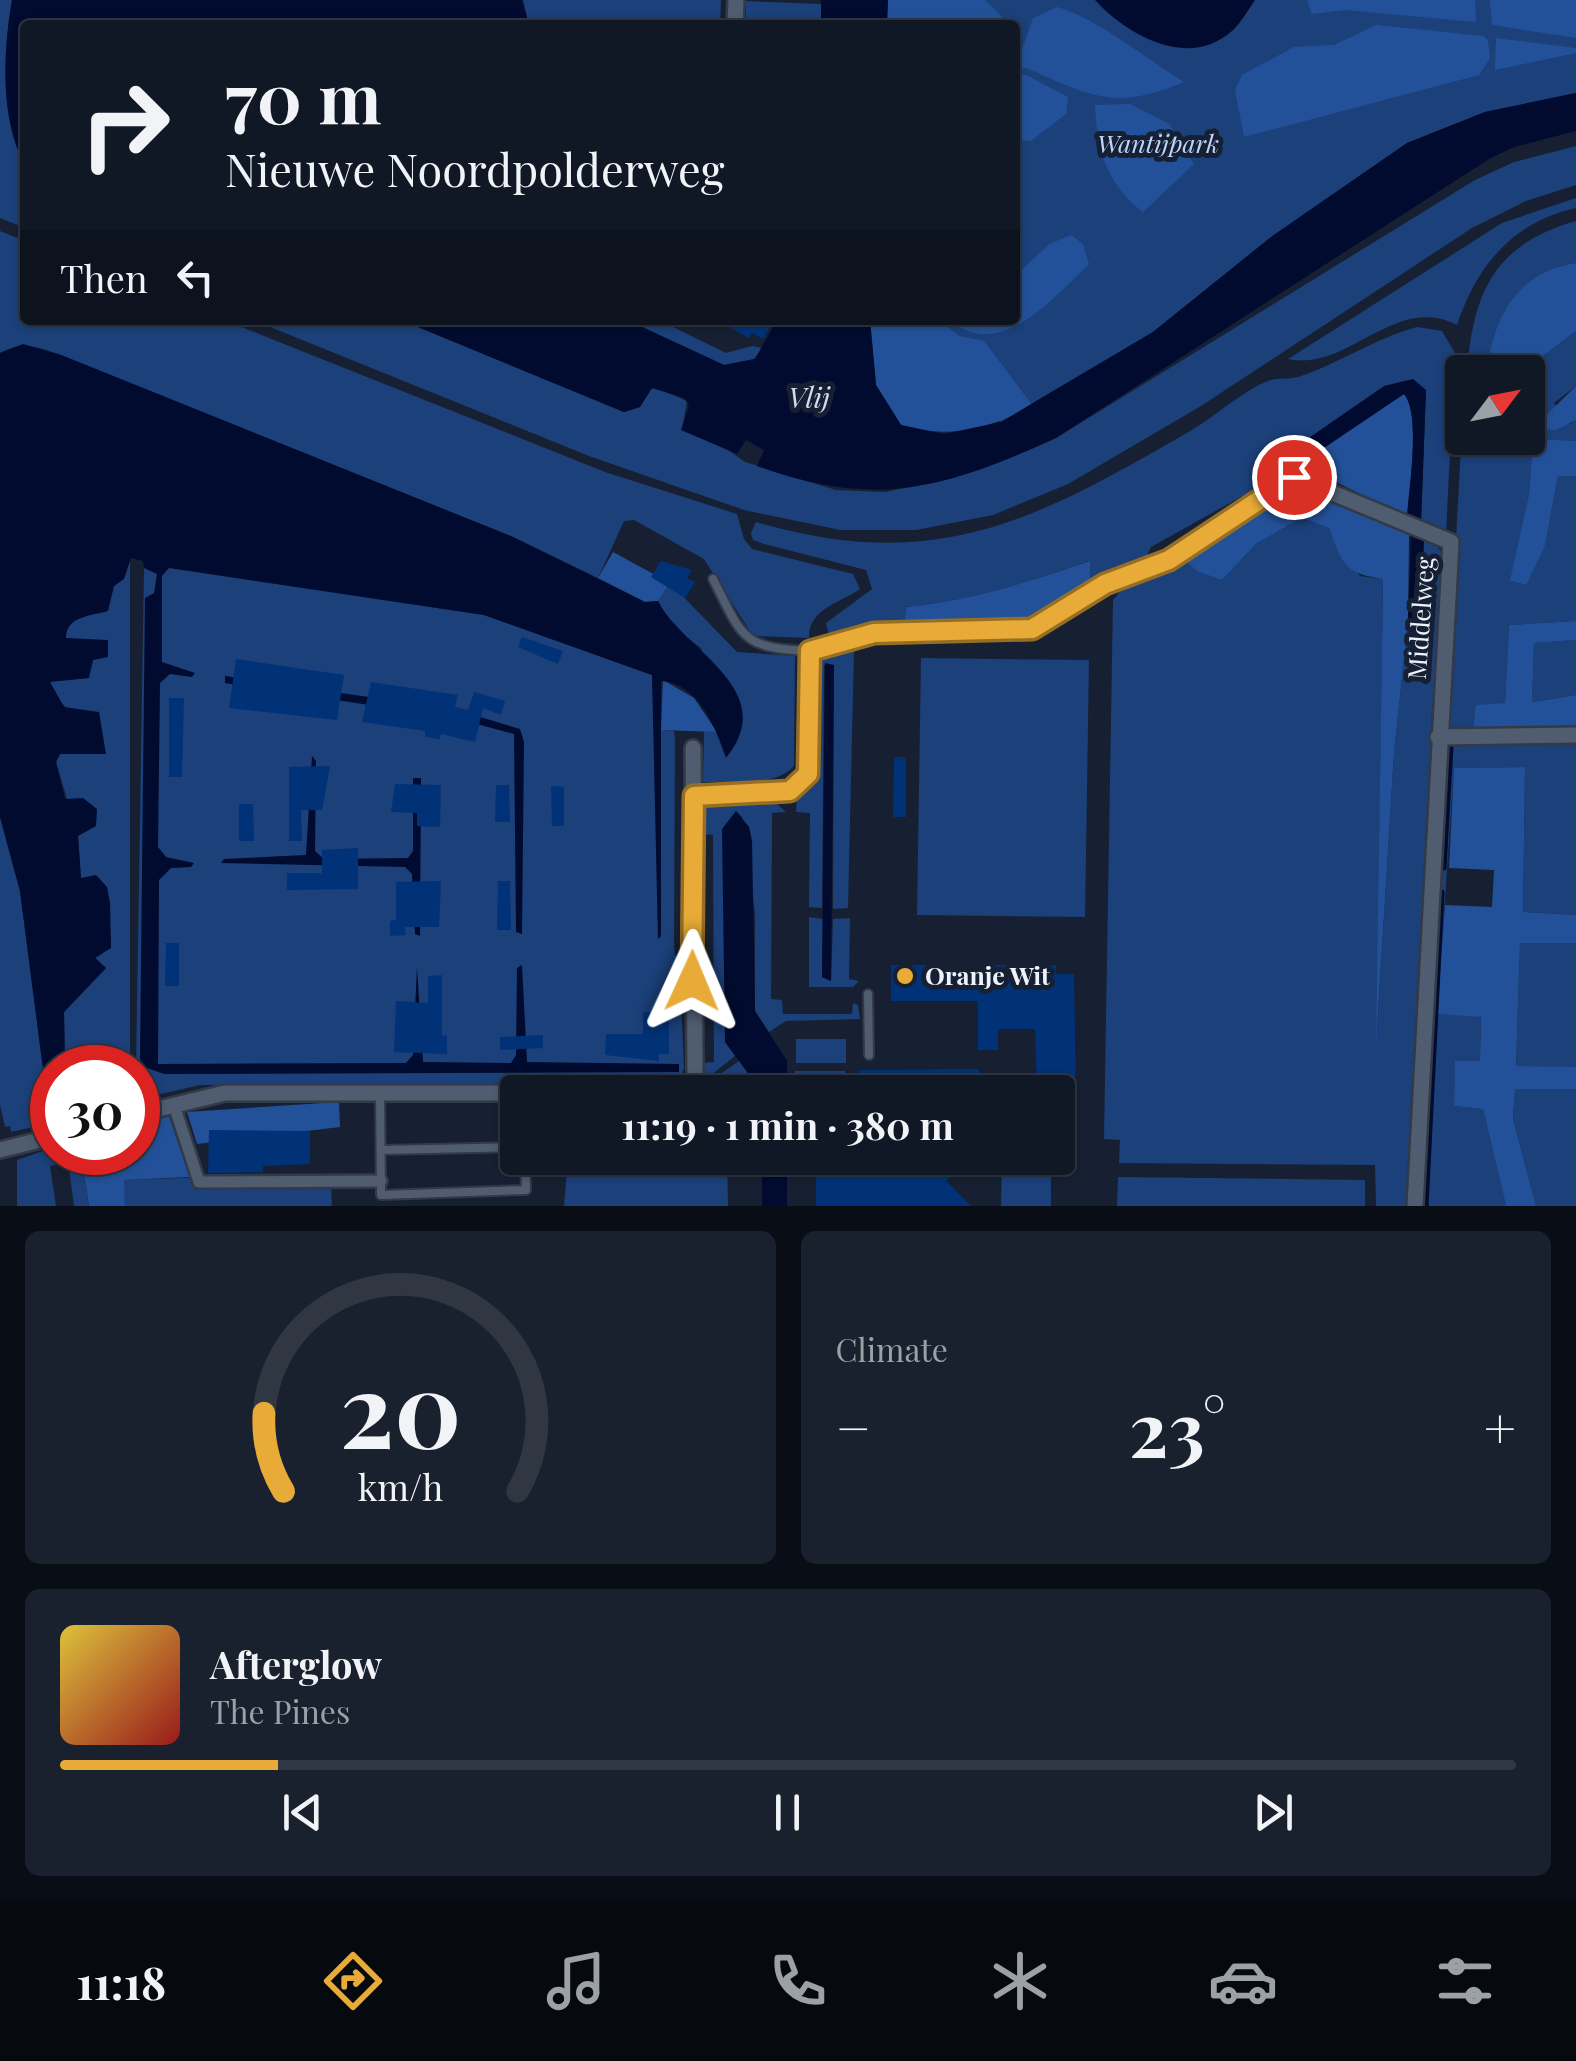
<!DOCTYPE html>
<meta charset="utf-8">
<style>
body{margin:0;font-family:"Playfair Display",serif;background:#19212e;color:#f1f3f6;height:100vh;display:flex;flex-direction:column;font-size:38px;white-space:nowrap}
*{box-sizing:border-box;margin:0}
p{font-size:32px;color:#9ca0a7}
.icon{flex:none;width:55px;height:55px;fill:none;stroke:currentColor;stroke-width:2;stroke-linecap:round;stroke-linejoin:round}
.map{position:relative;height:1206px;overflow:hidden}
.panel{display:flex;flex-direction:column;gap:25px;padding:25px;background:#090d15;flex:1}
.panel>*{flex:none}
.top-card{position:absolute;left:20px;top:20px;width:1000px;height:305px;border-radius:10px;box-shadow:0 2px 8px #0004,0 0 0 2px #303743;background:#101826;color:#f1f3f6;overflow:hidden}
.needle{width:65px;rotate:58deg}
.tools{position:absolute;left:1445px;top:355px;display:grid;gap:20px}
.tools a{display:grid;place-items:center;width:100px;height:100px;border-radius:10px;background:#101826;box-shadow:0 2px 8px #0004,0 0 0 2px #303743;font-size:50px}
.speed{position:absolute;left:30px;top:1045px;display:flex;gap:20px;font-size:50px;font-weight:700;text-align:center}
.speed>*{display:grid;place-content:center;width:130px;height:130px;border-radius:50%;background:#101826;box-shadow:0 2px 8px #0004,0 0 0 2px #303743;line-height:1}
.speed .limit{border:15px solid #d22;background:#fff;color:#111}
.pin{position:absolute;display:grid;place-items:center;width:85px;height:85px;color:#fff;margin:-42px;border:5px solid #fff;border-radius:50%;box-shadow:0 2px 10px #0007}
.me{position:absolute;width:110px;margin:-55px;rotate:1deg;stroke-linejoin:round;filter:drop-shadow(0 0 8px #0008)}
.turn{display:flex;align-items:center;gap:35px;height:210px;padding:0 40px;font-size:45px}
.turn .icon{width:130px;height:130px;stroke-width:2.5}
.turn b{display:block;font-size:70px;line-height:85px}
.then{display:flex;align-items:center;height:95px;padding:0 40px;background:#0003;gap:20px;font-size:38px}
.big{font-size:75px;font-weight:700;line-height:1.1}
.panel .widget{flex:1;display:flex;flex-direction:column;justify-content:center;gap:15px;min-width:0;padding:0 35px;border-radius:15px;background:#19212e}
.panel .dial{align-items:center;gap:0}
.dial svg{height:260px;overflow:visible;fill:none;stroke:#303743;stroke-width:7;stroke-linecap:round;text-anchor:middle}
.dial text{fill:#f1f3f6;stroke:none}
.song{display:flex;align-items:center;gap:30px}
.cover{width:120px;height:120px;border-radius:15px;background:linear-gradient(135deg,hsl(50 70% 55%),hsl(0 70% 35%))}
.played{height:10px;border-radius:5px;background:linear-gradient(90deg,#e8ab37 15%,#303743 15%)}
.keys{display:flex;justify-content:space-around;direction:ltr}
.heat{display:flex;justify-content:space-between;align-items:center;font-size:55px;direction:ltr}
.panel .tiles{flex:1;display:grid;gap:25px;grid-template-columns:1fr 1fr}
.widget:last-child{grid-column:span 2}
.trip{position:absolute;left:500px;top:1075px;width:575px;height:100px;border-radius:10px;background:#101826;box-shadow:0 2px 8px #0004,0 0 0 2px #303743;font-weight:700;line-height:100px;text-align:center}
.menu{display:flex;height:160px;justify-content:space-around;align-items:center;background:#060a0f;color:#9ca0a7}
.menu .icon{width:70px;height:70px}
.menu .on{color:#e8ab37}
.menu b{font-size:45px;color:#f1f3f6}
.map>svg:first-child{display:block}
.green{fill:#1b407a}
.forest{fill:#235199}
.water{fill:#000b2f}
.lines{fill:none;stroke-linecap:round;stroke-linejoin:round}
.stream{stroke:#000b2f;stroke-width:5}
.building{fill:#013277}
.service-casing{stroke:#323947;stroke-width:12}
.pedestrian-casing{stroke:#323947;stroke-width:16}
.minor-casing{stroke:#323947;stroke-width:20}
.service{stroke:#505d71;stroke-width:8}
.pedestrian{stroke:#505d71;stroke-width:11}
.minor{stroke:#505d71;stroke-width:15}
.route-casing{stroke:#976f24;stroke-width:25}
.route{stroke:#e8ab37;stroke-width:18}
.poi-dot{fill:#e8ab37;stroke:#162032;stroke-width:4}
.labels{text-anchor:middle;stroke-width:10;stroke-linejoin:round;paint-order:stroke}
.park-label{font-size:25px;font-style:italic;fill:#bbd5fe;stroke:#162032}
.street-label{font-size:25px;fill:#edf3fd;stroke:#162032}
.poi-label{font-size:25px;font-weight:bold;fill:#edf3fd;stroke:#162032;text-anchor:start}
.water-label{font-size:28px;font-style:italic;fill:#cedbf0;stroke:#162032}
</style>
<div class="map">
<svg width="1576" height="1206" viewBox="0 0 1576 1206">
<rect width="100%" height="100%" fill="#162032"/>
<!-- green -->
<path class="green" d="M0,0h12c-9,52 -12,121 13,164v64l-25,-10z
M523,0h198l-1,25 -101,-4 -90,4z
M888,0h688v93l-91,19 -78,31 -136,94 -118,95 -152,90 -131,-102h145v-295h-128z
M746,1l75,3v21h-75z
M1576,146v39l-50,16 -54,27 -271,178 -133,78 -75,31 -77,15h-76l-96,-20 -155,-54 -336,-136h148l223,92 16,-5 8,-18 9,-1 30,13 -5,29 39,15 24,17 91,28 49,2 64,-13 107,-41 419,-258 39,-18z
M1576,198v10c-63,14 -99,57 -119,117 -63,-32 -108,47 -169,34l214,-136z
M1576,221v42c-58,8 -84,56 -89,109h-20c6,-79 27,-128 109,-151z
M0,231l25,10v79h199l381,152 132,42 7,25 8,10 101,25 7,15c-20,14 -52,20 -51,49l-56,-2 -49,-77 -70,-39 -10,1 -26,57 -85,-41 -452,-182c-22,-8 -40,-14 -61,-2z
M627,320h32l67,33 26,-7 11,2 -9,11 -30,6z
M1417,327l25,4 13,22 -9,181 -25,-11 5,-133 -136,60 10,14 -149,83 -7,15 -54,28 -1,-29c-61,21 -119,40 -183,46l-2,19 -75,9 -3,-12 46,-34 -6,-19 -102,-26 -11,-4 -2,-7 5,-11c180,52 276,0 429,-88 28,-15 55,-42 83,-53 9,-4 20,-1 30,-4 41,-13 77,-39 119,-50z
M1576,331v55l-22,17 16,21 6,-4v21l-43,-1 -4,54 -18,87 14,4 20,-39 13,-70h18v145l-67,4 -4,78 -32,28h-20l-7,-5 16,-298v10h66v-66h-6z
M1302,518l27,10 31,48 23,3 -6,453 17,-279 14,-133 12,15 4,-96c15,3 18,14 22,28l-15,155 3,17 -26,467h-32l-1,-41 -256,-2 1,-23 -16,-1 9,-539 11,-13 59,-29 39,22 35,-37z
M130,558v509h-65l-1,-55 42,-44 -11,-10 16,-11 -4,-60 -26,-8 -3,-43 -22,-74 4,-8h46l-51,-59 -5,-14 38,-3 -23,-40 1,-10 48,-43z
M144,568h28l312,47 168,60 2,54 20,2 1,7 -1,205 1,13h4l5,112 -3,10 -17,5 -464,2 -56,13 4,-21h-10l-2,-9z
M670,583l67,69 58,4 -1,110c-20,22 -63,15 -91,16l1,-51 13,1 8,24 -24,-108 -30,-22 -13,-25z
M1576,640v55l-44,7 2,-59z
M854,650l-6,258 -15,1 1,-240 -10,-4 -2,243 -13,-1 1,-94 -14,-1 1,-13c29,-21 19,-101 19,-136l8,-10z
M921,658l168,2 -4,257 -168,-2z
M1576,740v175l-53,-3 2,-145 -71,1 -17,246 44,2 -1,45h-24l-2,45 29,3 23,97h-86l24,-455 6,-8z
M709,802h66l11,10 -14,1 -1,186 11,1 1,14h69l1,-11 5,2 2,14 -74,2 -17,11 -14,-21v-98l-13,-96 -6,-6 -9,15 -2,215 10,15 -34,27 2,-20 11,-1 -1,-227 -12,-1 1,-22z
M0,817l20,74 25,193 7,20v19l-41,9 -1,-6 -5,1 -5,-22z
M809,917l14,2 -1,58 9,4 2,-62 17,-1 -1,61 10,2 -6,6h-44z
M1520,942l56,1v124h-60z
M796,1039h50v24h-50z
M739,1061l23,31h-67z
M795,1071h50v21h-50z
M1515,1089h61v117h-40l-23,-87z
M52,1148v4l29,1 8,53h-15l-6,-45 -18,5 6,40h-39v-46z
M568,1158h159l1,48h-164z
M1002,1158h49v48h-50z
M211,1177l120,10 1,19h-207l-2,-26z
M1118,1177l247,3v26h-248z"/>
<!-- forest -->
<path class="forest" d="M888,0h97l25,25h-123z
M1307,0h168l1,22 -131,-12 -33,4z
M1490,0h86v38l-84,-13z
M1057,7c38,10 90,52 127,75 -71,30 -94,13 -158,-14l-11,1 18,-51z
M1376,25l107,11 5,4 2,18 -11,17 -235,62 -9,-47 7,-15 52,-28 40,-2z
M1496,38l80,10v5l-81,17z
M1015,75h11l42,22 -2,17 -35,27 -16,-1z
M1130,104l39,20 25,40 -51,48c-37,-28 -46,-63 -48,-107z
M1071,235l12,9 6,20c-35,33 -88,99 -140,56h66v-43l34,-33z
M1576,263v68l-54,41h-35c5,-54 31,-101 89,-109z
M870,320h69l20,16 25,5 49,65c-44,22 -83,34 -132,19l-25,-40z
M1576,386v34l-20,10 -24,-1z
M1404,394c17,20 5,95 3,123l-107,-53z
M1533,439l43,2v35h-18l-13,70 -19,39 -16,-4 19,-87z
M1305,474l100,53 4,8 -1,85 -14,133 -18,292 7,-466c-40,-6 -40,-15 -54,-51l-27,-10 -45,25 -35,37 -25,-9 -14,-13z
M613,552l57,31 -12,18 -13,1 -47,-24z
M1090,561v29l-69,31 -117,5 2,-19c64,-6 122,-25 184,-46z
M1576,621v19l-42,3 -2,59 44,-7v35l-103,1 3,-26 29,-2 4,-78z
M663,680l31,18 23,34 -56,-2z
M1525,767l-2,145 53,3v28h-56l-4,123 60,1v22h-61l-2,30 23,87h-30l-23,-97 -29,-3 1,-45h25l1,-44 -44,-3 8,-109 47,2 2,-37 -45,-2 5,-100z
M339,1102l1,25 -143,17 -10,-32z
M166,1108l24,69 -66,3 1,26h-36l-8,-53 57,-1v-35z"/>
<!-- water -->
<path class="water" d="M12,0h510l7,25h-504v139c-25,-43 -22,-112 -13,-164z
M821,0h67l-1,25h-66z
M1095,0h160c-7,10 -14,23 -23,31 -44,39 -105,4 -137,-31z
M1576,93v38l-62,16 -25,12 -433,279c-112,51 -181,71 -299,28l7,-16 -18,-10 -9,14 -56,-24 8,-25 -5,-7 -32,-10 -12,19 -16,5 -223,-92h226l97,45 31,-6 22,-39h93l6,65 25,40 43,9 57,-12 152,-90 118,-95 136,-94 78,-31z
M23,344l38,11 452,182 132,65 13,-1c24,49 124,88 68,157 -10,-30 -28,-75 -65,-77v255l-3,3 -6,-264 -168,-60 -315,-47 -7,8v86l33,11 -3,4 -22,-3 -10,9 -2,164 8,10 28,6 -3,4 -20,1 -12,12 -1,184 248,-1 7,-8 4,-88 6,95 88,1 5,-8 1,-87 5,-3 5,97 152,2v8l-515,2 -20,-7 -4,-8 5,-461 9,-5 3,-19 -13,-6 -1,-7 -12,-3 -7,21 -10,7 -6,25c-17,5 -42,5 -42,27l42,2v17l-15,3 -4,18 -39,4 14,25 35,5 7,42h-46l-4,8 9,37 18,-1 14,11 -1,17 -18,10 3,42 15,-3 11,12 3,16 1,45 -16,10 11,10 -42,44 1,55 -13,1v36l-7,-20 -25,-193 -20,-74v-464z
M1413,379l13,11 -5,133 -14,-6c2,-28 14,-103 -3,-123l-104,70 -10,-13 94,-65z
M1411,535l13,4 -4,99 -12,-18z
M825,663l9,2v4l-3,312 -9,-4z
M225,676l232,34 63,19 4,13 -2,192 -6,-2 -2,-198 -59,-16 -230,-35z
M312,756l4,5 -1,90 9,8 84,-1 5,-7v-73h8l-1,158 -5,-2 -3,-60 -7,-7 -184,-4 3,-4 82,-4z
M736,811l13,16 3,14 3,170 32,50v31h-25l-37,-50 -3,-213z
M762,1158h25v48h-25z"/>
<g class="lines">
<!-- stream -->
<path class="stream" d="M1444,868l7,-121
M1426,1206l16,-314"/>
</g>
<!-- building -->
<path class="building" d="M717,320h57l-11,19 -11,-6 -3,5z
M661,561l31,9 -5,8 8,4 -10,16 -34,-21z
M522,637l41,14 -5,13 -40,-17z
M236,659l108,16 -7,45 -108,-12z
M371,682l87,13 -3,12 13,3 6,-18 31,9 -4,14 -18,-7 -8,34 -34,-8 -1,5 -15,-2v-6l-63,-9z
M169,698h15l-2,79h-13z
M894,757h12v60h-13z
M330,766l-8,44h-21l1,31h-13v-74z
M395,784l46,1 -1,42 -23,-1v-13l-26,-1z
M496,785h13l1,37h-15z
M551,786l13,1v39h-12z
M239,804h14l1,37h-15z
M358,848v41l-71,1v-17h35v-23z
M441,881l-2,46h-34l1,8 -16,1v-15l6,-1v-38z
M498,881h12l1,49h-14z
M166,943h13v43h-14z
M891,965h41l-1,9h58v-9h67v9h18l2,123 -39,-5 -2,-63h-37v21h-20v-49h-87z
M442,975v61l5,-1v19l-53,-2 2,-51 32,2v-27z
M643,1012h26v42h-10v7l-54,-6 1,-21h37z
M543,1035v13l-43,2v-13z
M979,1069v23h-120v-22z
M209,1130l101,1v33l-47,2v6l-55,1z
M803,1158h153v14l-10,9 25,25h-155v-29h-13z"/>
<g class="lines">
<defs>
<path id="service" d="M713,579c30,59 28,69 97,72
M868,994l1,61
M380,1092l1,103 145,-5 -1,-32
M381,1150l137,-3"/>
<path id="pedestrian" d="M174,1105l25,77 182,-1"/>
<path id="minor" d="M735,25l1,-25
M1438,737l138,-2
M694,796l97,-5 18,-17 1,-123 65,-18 157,-4 73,-45 64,-24 125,-83 157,65 -36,664
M679,1092l13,-3 3,-13 -2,-328
M138,1114l87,-21h293
M0,1150l52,-13"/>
</defs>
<!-- service casing -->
<use href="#service" class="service-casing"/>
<!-- pedestrian casing -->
<use href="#pedestrian" class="pedestrian-casing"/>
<!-- minor casing -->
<use href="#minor" class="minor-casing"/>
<!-- service -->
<use href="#service" class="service"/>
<!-- pedestrian -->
<use href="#pedestrian" class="pedestrian"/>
<!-- minor -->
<use href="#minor" class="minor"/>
</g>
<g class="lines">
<defs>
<path id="route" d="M692,981l2,-185 96,-5 18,-17 2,-123 64,-18 158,-4 73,-45 64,-24 125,-83"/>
</defs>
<!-- route casing -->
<use href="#route" class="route-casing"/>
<!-- route -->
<use href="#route" class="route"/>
</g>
<!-- markers -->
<circle class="poi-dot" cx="905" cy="976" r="10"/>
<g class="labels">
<!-- park labels -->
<g class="park-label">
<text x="1158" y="153">Wantijpark</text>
</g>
<!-- street labels -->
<g class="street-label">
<text transform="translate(1421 618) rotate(-86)" y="9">Middelweg</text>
</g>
<!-- poi labels -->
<g class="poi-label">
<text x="925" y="985">Oranje Wit</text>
</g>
<!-- water labels -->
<g class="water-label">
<text x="809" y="408">Vlij</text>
</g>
</g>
</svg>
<div class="tools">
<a><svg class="needle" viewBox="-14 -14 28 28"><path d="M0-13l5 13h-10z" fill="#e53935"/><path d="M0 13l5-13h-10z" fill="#9ca0a7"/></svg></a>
</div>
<div class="speed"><div class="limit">30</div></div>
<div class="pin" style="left:1294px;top:477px;background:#d93025"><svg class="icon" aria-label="arrive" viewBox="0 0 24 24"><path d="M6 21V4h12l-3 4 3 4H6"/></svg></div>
<svg class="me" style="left:692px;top:981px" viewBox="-20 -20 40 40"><path d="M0-17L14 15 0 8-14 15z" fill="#e8ab37" stroke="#fff" stroke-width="4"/></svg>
<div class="trip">11:19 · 1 min · 380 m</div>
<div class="top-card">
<div class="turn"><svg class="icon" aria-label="right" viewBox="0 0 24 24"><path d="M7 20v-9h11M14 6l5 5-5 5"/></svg><div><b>70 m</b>Nieuwe Noordpolderweg</div></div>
<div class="then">Then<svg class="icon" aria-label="left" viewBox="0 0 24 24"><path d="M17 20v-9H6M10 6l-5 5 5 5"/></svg></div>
</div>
</div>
<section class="panel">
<div class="tiles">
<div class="widget dial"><svg viewBox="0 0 100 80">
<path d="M14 69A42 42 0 1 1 86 69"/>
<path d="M14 69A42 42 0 0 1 8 45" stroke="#e8ab37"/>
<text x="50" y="56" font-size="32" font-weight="700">20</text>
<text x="50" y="72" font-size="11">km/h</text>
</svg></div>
<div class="widget"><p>Climate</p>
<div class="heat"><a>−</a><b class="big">23°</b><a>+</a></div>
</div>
<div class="widget">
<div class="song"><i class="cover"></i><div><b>Afterglow</b><p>The Pines</p></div></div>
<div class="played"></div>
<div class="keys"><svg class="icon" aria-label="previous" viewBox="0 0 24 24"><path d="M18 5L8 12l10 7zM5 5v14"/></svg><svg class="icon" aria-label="pause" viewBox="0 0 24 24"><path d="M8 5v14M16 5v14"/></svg><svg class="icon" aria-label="next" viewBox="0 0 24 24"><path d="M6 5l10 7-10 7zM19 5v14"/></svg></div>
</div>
</div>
</section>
<nav class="menu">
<b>11:18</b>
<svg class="icon on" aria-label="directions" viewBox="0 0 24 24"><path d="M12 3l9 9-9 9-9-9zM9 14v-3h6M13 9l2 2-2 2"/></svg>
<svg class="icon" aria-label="music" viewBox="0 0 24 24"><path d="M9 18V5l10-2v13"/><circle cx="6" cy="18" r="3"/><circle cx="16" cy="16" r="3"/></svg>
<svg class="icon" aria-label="phone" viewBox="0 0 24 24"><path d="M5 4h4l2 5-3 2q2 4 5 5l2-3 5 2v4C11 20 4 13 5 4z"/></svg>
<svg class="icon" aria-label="climate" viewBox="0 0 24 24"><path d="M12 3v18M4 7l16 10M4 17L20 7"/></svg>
<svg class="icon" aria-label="car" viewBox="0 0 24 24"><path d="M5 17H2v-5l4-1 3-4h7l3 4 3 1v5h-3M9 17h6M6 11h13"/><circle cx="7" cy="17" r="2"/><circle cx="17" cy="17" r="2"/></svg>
<svg class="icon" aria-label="filters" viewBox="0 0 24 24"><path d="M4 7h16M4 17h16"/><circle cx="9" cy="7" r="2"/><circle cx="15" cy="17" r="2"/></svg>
</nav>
